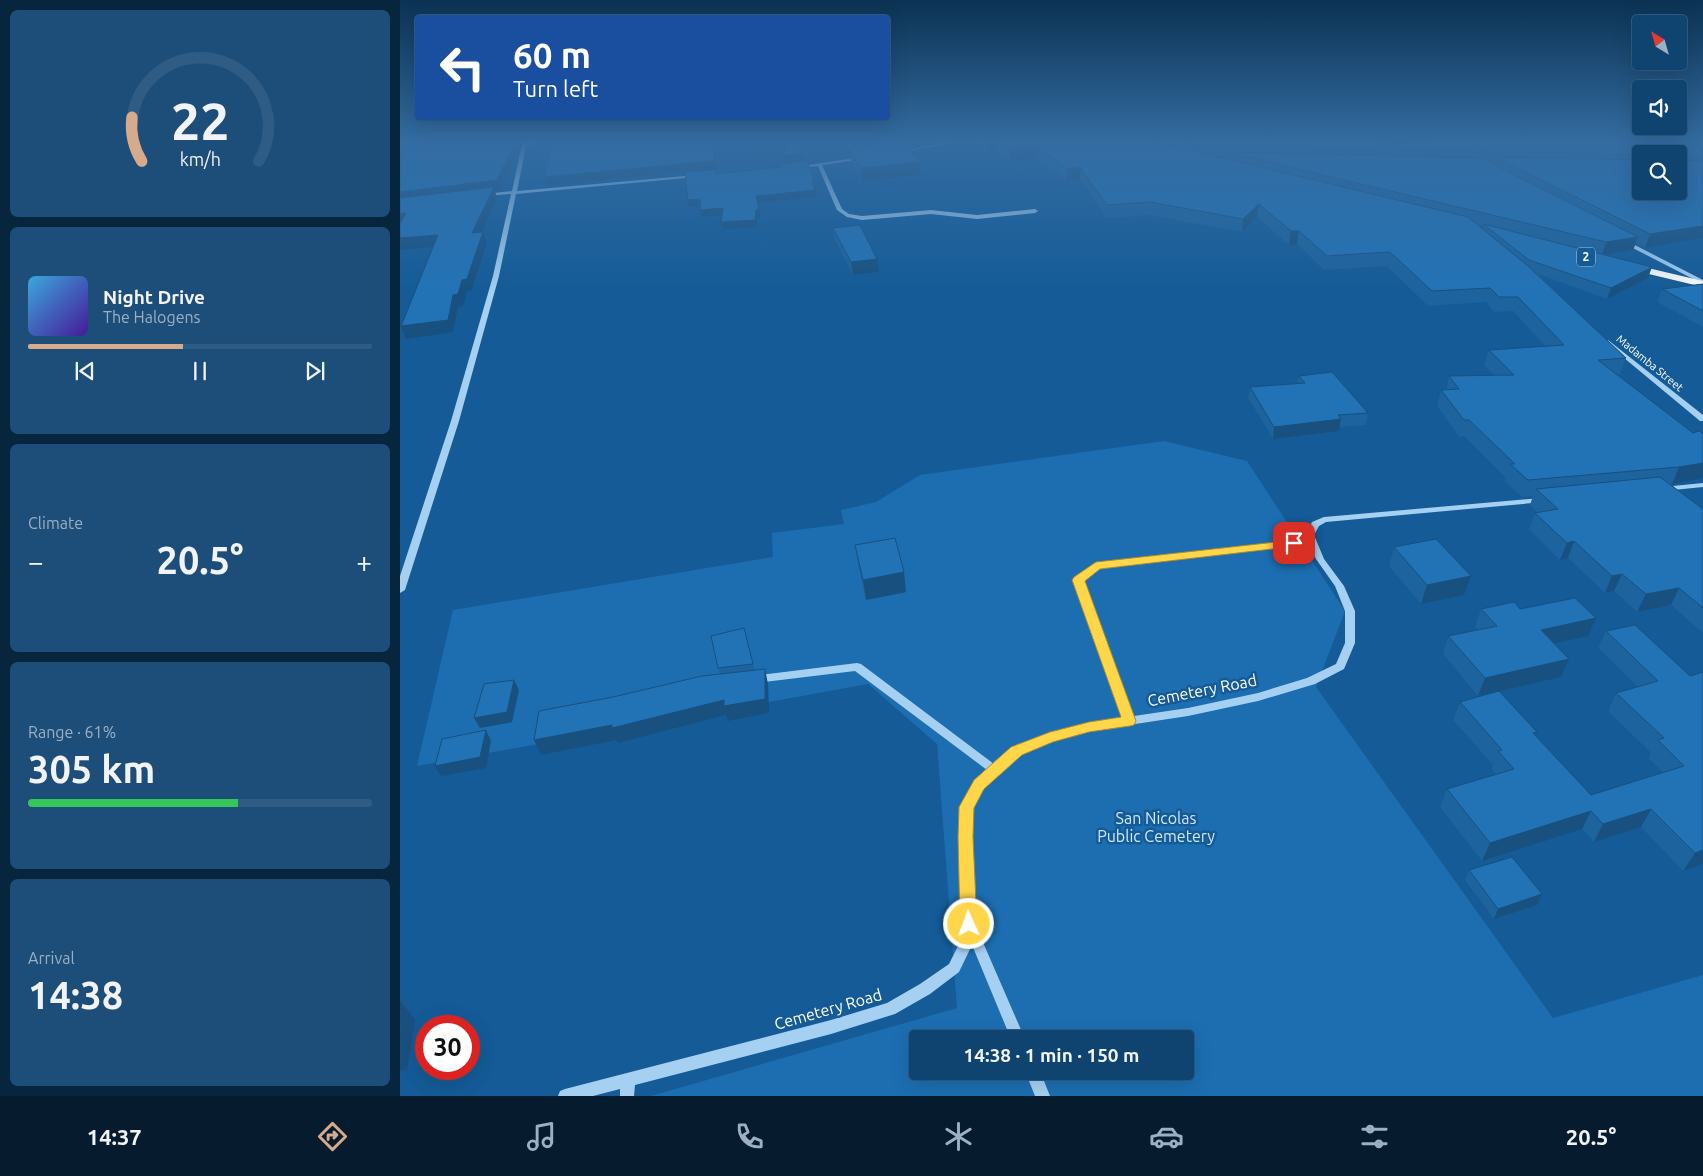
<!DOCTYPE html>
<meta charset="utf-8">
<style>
body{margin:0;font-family:Ubuntu,sans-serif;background:#1d4e79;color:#f1f3f6;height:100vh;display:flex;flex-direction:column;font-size:19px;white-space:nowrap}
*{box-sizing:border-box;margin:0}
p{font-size:16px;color:#9bb0c3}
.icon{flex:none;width:28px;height:28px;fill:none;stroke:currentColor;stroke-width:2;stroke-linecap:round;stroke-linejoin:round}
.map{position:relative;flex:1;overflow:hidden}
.sheet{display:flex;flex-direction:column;gap:10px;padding:10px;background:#08253e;width:400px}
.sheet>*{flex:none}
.hud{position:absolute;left:15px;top:15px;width:475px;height:105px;border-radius:5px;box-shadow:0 5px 20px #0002,0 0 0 1px #2f5c84;background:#1a4fa0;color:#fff;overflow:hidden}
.needle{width:32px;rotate:323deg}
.tools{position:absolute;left:1232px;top:15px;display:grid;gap:10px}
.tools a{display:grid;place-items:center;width:55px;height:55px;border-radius:5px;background:#0f4471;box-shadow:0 5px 20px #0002,0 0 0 1px #2f5c84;font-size:25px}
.speed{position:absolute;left:15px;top:1015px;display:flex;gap:10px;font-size:25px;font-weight:700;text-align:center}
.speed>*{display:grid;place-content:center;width:65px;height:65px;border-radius:50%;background:#0f4471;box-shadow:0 5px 20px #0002,0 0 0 1px #2f5c84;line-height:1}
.speed .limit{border:8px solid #d22;background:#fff;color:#111}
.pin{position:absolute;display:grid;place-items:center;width:42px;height:42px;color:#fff;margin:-21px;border-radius:10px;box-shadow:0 2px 8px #0006}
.me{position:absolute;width:55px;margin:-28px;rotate:358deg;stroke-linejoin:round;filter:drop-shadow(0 0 4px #0008)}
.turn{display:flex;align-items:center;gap:18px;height:105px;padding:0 15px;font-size:22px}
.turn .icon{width:65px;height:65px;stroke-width:2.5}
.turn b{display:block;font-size:35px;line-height:42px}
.big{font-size:38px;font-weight:700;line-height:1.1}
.sheet .widget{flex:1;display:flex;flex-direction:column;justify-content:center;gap:8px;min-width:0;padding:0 18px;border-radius:8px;background:#1d4e79}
.sheet .dial{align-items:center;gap:0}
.dial svg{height:130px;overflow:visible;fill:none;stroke:#2f5c84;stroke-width:7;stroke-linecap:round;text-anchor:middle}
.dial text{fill:#f1f3f6;stroke:none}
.song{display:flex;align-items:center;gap:15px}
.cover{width:60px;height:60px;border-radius:8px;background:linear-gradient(135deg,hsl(200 70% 55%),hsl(260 70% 35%))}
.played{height:5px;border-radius:2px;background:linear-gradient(90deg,#d6ab8b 45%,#2f5c84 45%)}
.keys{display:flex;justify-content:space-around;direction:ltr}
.heat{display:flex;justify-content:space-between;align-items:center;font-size:28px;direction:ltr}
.charge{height:8px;border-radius:4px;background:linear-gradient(90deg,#34c759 61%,#2f5c84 0)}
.trip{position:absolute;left:509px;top:1030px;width:285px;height:50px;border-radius:5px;background:#0f4471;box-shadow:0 5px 20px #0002,0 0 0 1px #2f5c84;font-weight:700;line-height:50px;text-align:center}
.tab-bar{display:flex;height:80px;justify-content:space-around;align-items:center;background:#061b2d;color:#9bb0c3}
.tab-bar .icon{width:35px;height:35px}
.tab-bar .on{color:#d6ab8b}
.tab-bar b{font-size:22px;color:#f1f3f6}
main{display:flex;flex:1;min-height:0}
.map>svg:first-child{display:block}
.green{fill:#1c6eb1;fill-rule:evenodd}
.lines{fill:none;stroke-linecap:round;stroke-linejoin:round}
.minor{fill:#a6d0f2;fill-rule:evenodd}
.highway{fill:#fff;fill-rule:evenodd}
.wall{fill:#1d639d;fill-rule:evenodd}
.shaded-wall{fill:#18507f}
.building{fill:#2273b6;stroke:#18507f}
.route{fill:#ffd54a;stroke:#a68a30}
.labels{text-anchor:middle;stroke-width:5;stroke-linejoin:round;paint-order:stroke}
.far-street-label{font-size:11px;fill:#fff;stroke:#145b97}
.shield{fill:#145b97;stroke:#b8cee0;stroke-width:1}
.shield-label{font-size:12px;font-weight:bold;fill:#fff}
.near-street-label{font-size:16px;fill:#fff;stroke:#145b97}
.near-park-label{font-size:16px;fill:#cee8fd;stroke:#145b97}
</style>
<main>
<section class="sheet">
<div class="widget dial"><svg viewBox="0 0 100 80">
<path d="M14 69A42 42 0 1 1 86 69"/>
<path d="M14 69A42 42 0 0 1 8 42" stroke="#d6ab8b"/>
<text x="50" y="56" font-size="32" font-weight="700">22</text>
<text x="50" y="72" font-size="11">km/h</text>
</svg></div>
<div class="widget">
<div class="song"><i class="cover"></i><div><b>Night Drive</b><p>The Halogens</p></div></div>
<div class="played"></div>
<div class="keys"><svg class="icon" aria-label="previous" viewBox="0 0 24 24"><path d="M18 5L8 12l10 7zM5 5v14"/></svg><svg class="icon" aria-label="pause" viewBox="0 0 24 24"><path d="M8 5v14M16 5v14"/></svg><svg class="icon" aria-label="next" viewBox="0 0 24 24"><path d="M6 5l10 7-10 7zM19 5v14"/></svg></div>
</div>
<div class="widget"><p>Climate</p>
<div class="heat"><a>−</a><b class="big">20.5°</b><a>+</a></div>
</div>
<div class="widget"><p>Range · 61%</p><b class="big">305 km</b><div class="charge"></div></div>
<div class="widget"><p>Arrival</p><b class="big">14:38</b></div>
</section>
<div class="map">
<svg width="1303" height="1096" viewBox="0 0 1303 1096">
<rect width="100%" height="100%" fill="#145b97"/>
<!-- green -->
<path class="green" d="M764,441l83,20 98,150 -29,76 237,331 150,-43v121h-1052l306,-88 -20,-264 -69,-60 -451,82 36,-156 320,-53 -1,-24 72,-9 -3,-14 35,-8 44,-27zM518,1039h267v32h-267z"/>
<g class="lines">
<!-- minor -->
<path class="minor" d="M123,140h4l-1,3 10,-3h8l-18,6 -9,45 179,-16 2,1 -2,1 -180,17 -17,82 -40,145 -54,169 -5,3v-17l51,-155 42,-145 18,-82 -26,2 -2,-1 2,-1 27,-3z
M555,140h10l-65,13 -2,-1z
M462,157l2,2 -42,6 20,44 7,5 13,2 69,-6 46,5 58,-6 3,2 -3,2 -58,6 -46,-5 -69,6 -15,-3 -10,-7 -19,-44 -20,2 -2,-1z
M1225,240l78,40v4l-80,-41 -1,-1z
M1208,340l95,75v6h-3l-94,-78v-2z
M1303,483v4l-40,4 -4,-2 4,-2z
M1141,498h3l1,2 -1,2 -218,20 -7,4 -5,9 10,24 20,27 11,25v32l-11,26 -29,15 -57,17 -70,15 -99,15 -37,10 -32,13 -37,33 -10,20 -2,30 4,87 50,115h-14l-39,-94 -13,27 -29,22 -35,20 -64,20 -196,51 -1,11h-14v-7l-27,7h-35l2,-5 5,-2 266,-69 56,-17 33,-19 29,-20 11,-22 3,-18 -4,-87 2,-30 14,-26 12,-11 -132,-99 -99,12 -4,-1 -1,-3 1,-3 105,-13 4,1 133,100 18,-16 34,-14 43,-11 34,-5 -50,-138 20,-16 214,-25 -1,-4 6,-13 12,-5zM909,544l7,15 19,27 10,25v32l-9,21 -29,14 -49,15 -70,15 -54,8 -51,-135 15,-12z
M625,1071h15l10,25h-15z"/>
<!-- highway -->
<path class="highway" d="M1231,264l72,17v6l-75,-18v-4z"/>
</g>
<!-- wall -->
<path class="wall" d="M439,140h61l21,35 -59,6 -11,-19 -1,-6h-2z
M570,140h405v5l126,-3 202,-2v98l-58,10 -9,-5 -3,7 -30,5 45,23 -41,21 -69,-25 88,84 -6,16h-4l87,104 -33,6 33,25v124l-32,-28 -34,7 -23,-21 -9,2 -37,-35 -8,2 -31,-30 6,-17h3l-8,-8 3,-9 -11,1 -18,-16 2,-3 -42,-42 -5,1 -22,-31 4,-16h5l3,-14 45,-1 -10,-10 5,-15 57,-3 -33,-36 -19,1 -8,-10 -58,4 -41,-40 -63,4 -27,-26 -8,1 -32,-28 -15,15 -93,-17 -43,3 -26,-39 -13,2 -30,-23 -26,4 -15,-11 -8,1zM1241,154h38l-38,37zM1077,224l6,2 -1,3z
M433,228l46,44 -26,3 -18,-35z
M1303,284v43l-46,-25 5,-13z
M899,376l69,37 -2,12 -27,2v4l-66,8 -25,-41 2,-11 47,-4z
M455,545l51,47 -40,8 -8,-36z
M994,547l77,29 -7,19 -43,9 -32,-38z
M1081,609h39l76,9 -8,18 -34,7 15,16 -8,18 -62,14 37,45 55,59 72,-23 -15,-14 3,-5 -43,-42 8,-18 22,-6 -40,-39 8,-17 84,45 13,-4v192l-20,7 -42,-44 -47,15 -12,-13 -100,32 -42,-54 7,-18 49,-15 -5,-5 2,-4 -40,-45 7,-18 30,-9 -12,3 -35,-42 5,-18 30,-6 -3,-3z
M344,628l11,43 13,13 1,29 -41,8 -2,-6 -108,28 -1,-3 -76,15 72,-58 107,-23 -2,-6z
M1069,870l68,35 -43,14 -29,-39z"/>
<!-- shaded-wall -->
<path class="shaded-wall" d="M116,140h5l-2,10 -19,41h-5l2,7 -21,46 -76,-41v-11z
M314,140h1l1,29 -169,16 -3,-8z
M501,140v8l-51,1v7h-2l-1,-8z
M595,140l1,11 -8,1v-11z
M637,146v12l-26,4 -1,-12z
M404,153l1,8 -20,2 -1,-8z
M520,162l1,13 -59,6 -2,-13z
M680,167v12l-13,2v-12z
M414,180l1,7h-2l-1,-6z
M415,190l1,7 -58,6 -2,-7z
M300,199l2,7 -13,1 -1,-7z
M859,204l-2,13 -15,15 1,-13z
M323,208l1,7 -22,2 -2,-7z
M359,209l1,7 -3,1v10l-34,2 -2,-7z
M6,213l-6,13v-12z
M1303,226v12l-58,10 5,-14z
M891,231h8l-2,13 -8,1z
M83,232l4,11 -16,48h-4l-4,15 -5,1 -5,25 -47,7 -5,-13 52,-31 9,-15z
M38,235l4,11 -42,4v-12z
M1238,237l-5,13 -31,5 4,-13z
M477,259l2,13 -26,3 -2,-13z
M1252,267l-4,11 -41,21 4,-11z
M941,419l-2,12 -66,8 1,-12z
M1303,463v15l-31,6 7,-17z
M1174,541l-6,17 -8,2 7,-17z
M504,572l2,20 -40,8 -3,-20z
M1222,574l-8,17 -9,2 7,-17z
M1071,576l-7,19 -43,9 6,-19z
M1279,588l-8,17 -34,7 9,-18z
M1196,618l-8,18 -55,12 8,-18z
M1169,659l-8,18 -83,19 7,-18z
M365,669l3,15 1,29 -41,8 -2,-6 -108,28 -1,-3 -76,15 -7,-15z
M114,680l5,10 -7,32 -32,6 -6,-10z
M86,730l5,11 -5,27 -45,8 -6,-10z
M1251,809l-10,18 -47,15 9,-18z
M1191,811l-9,18 -100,32 8,-18z
M1303,850v14l-20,7 12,-18z
M1142,894l-5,11 -43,14 4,-10z
M0,1000l15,20 -8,49 -7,2z"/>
<!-- building -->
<path class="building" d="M0,140h116l-19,40 -97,12z
M154,140h160v21l-170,16z
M386,140h13l5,13 -20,2z
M443,140h58l-54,8z
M596,140h151l321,77 60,49 98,92 -28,2 95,73 6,-2 4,3v29l-24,4 -151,13 -18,-16h5l-46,-44h-5l-23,-30 18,-1 -10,-13 65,-1 -25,-25 75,-5 -46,-48h-19l-9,-9 -58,3 -42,-39 -63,4 -28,-25h-8l-32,-27 -16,15 -93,-17 -43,3 -27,-38 -13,2 -30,-23 -27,4z
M777,140h198v5l94,-5h29l3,2 202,-2v15l-19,-1 -2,4 1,2 20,1v65l-53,8 -154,-77 145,3v31h38v-37h-38l-441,-8z
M504,141l16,21 -60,6 -10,-19z
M826,152l255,6 157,79 -32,5z
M407,161l7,19 -2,1 3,9 -59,6 3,13 -3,1 -1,10 -34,2 2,-14 -23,2v-11l-12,1 -3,-28 30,-2v4l67,-7 1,-3z
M94,187l-22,46 11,-1 -16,47 -5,1 -4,14 -5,1 -5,25 -47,6 37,-91 -38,3v-15l6,-10 -6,1v-16z
M1083,224l169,43 -41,21 -82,-28z
M460,225l17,34 -26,3 -18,-34z
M1303,284v27l-41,-22z
M932,372l36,41 -30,2 3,4 -67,8 -24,-40 55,-4 -6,-7z
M1260,477l43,32v99l-24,-20 -33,6 -24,-20 -10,2 -38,-35 -7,2 -32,-30 23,-4 -22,-20z
M495,538l9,34 -41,8 -8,-35z
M1036,539l35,37 -44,9 -33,-38z
M1175,598l21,20 -55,12 28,29 -84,19 -37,-42 49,-10 -16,-17 33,-7 6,7z
M1235,625l55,51 13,-4v178l-8,3 -44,-44 -48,15 -12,-13 -101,32 -43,-54 67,-20 -16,-18 4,-1 -42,-48 39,-11 38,41 -4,1 58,62 93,-29 -26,-26 6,-2 -48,-45 42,-12 -52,-50z
M344,628l9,36 -35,4 -7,-32z
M365,669v30l-41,7v-6l-112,28v-3l-78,15 5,-29 74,-14 89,-21z
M114,680l-7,32 -33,6 10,-34z
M86,730l-6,27 -45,9 7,-27z
M1112,857l30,37 -44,15 -29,-39z"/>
<!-- sky -->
<linearGradient id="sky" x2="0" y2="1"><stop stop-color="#0b3253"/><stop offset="0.48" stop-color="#346ca1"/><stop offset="1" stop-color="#346ca1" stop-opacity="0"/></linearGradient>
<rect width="1303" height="294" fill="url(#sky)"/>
<!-- route -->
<path class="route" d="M894,540l4,1 2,2 -2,3 -198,23 -15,12 51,140 -2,4 -4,1 -41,6 -36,10 -31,13 -38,34 -10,19 -1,29 4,87 -2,6 -6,2 -6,-2 -3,-6 -2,-87 1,-30 15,-27 37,-33 39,-15 39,-10 32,-5 -49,-137 2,-3 22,-15z"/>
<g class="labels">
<!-- far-street labels -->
<g class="far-street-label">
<text transform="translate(1250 363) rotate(39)" y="4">Madamba Street</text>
</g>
<!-- shield labels -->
<rect class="shield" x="1177" y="247.5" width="18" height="19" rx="4"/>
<g class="shield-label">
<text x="1186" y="261">2</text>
</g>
<!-- near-street labels -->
<g class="near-street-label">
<text transform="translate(802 690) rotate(-11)" y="6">Cemetery Road</text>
<text transform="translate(428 1009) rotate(-16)" y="6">Cemetery Road</text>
</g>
<!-- near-park labels -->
<g class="near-park-label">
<text x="756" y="824">San Nicolas<tspan x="756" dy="18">Public Cemetery</tspan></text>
</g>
</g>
</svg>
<div class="tools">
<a><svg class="needle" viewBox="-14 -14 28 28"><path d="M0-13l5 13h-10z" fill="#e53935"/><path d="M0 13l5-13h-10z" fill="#9bb0c3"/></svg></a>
<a><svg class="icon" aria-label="sound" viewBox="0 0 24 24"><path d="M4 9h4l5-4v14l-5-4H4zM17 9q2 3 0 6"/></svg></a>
<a><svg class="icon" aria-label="search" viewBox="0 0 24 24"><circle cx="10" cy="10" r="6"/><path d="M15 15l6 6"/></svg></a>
</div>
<div class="speed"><div class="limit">30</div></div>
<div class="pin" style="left:894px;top:543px;background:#d93025"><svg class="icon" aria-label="arrive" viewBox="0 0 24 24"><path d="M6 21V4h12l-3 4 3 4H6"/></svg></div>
<svg class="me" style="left:569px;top:924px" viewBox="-20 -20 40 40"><circle r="17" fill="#ffd54a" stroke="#fff" stroke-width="3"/><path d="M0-11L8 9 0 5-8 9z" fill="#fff"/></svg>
<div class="trip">14:38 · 1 min · 150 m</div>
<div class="hud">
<div class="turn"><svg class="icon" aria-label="left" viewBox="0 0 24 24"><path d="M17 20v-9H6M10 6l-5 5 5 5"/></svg><div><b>60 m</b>Turn left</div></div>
</div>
</div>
</main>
<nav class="tab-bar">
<b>14:37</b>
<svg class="icon on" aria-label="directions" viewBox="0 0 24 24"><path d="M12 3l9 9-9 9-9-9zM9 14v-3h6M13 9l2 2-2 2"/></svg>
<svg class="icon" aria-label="music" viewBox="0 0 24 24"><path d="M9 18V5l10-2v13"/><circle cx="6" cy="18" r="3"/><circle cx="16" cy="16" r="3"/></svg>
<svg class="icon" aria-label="phone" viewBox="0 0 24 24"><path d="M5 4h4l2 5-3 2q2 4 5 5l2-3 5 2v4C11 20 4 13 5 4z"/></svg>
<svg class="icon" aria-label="climate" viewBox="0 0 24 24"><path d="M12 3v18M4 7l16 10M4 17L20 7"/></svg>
<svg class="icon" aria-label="car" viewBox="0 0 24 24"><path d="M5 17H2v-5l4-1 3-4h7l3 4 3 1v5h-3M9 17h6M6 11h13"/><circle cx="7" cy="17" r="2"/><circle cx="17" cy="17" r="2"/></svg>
<svg class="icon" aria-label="filters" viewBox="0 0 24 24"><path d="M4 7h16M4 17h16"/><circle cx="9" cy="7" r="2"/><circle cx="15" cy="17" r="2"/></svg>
<b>20.5°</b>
</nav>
